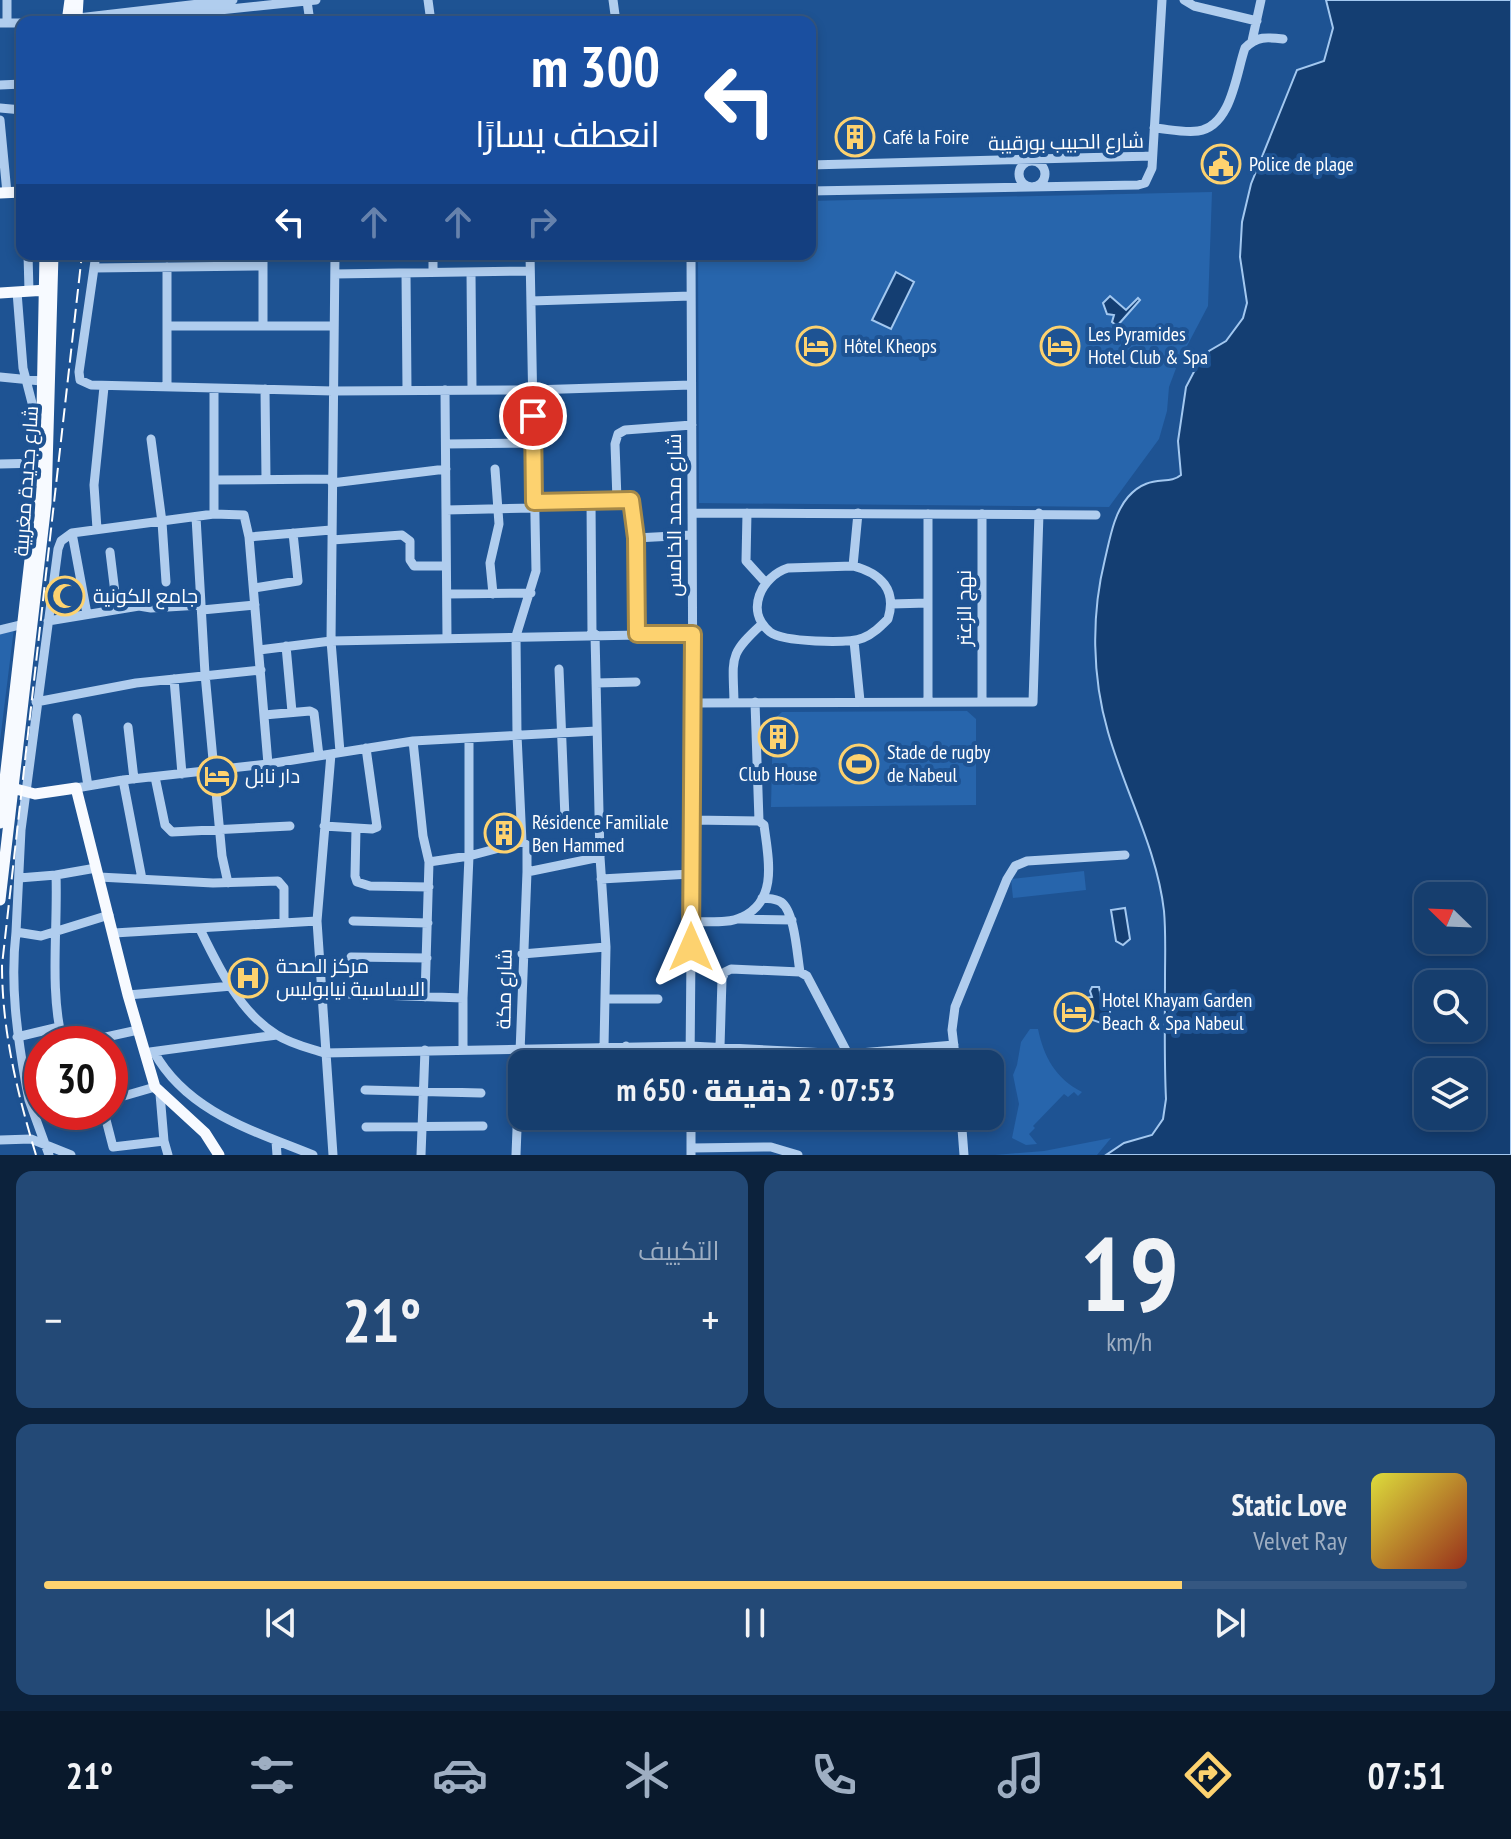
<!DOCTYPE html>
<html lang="ar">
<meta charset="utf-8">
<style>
body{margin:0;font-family:"PT Sans Narrow",Cairo,sans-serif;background:#234976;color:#f1f3f6;direction:rtl;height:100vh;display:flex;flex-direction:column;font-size:30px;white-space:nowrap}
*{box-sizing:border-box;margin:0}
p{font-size:26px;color:#9eaec2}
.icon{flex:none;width:44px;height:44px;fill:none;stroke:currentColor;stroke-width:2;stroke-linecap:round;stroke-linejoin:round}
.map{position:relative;height:1155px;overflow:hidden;direction:ltr}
.drawer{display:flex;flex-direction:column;gap:16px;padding:16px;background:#0c223c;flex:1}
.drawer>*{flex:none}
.hud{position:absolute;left:16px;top:16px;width:800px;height:244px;border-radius:16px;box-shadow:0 4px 12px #0003,0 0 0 2px #355781;direction:rtl;background:#1a4fa0;color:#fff;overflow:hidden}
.needle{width:52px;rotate:293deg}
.tools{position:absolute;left:1414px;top:882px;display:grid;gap:16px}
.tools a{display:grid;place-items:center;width:72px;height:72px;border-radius:16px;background:#163e6e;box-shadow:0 4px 12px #0003,0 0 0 2px #355781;font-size:40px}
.speed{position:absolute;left:24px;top:1026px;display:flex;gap:16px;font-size:40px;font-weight:700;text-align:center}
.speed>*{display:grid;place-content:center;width:104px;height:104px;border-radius:50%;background:#163e6e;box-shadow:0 4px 12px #0003,0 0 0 2px #355781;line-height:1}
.speed .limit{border:12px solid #d22;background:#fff;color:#111}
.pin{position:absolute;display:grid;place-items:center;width:68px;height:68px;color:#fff;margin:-34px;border:4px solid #fff;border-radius:50%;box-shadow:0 2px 8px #0007}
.me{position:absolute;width:88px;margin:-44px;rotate:0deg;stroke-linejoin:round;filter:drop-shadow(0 0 6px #0008)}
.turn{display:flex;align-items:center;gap:28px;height:168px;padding:0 24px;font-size:36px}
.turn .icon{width:104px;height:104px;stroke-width:2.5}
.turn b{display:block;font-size:56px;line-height:68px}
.lanes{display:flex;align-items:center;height:76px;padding:0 24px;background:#0003;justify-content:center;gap:40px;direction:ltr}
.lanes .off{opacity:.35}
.big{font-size:60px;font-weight:800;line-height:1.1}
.drawer .tile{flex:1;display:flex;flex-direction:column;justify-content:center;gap:12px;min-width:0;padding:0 28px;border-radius:16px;background:#234976}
.drawer .dial{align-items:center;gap:0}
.dial b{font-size:104px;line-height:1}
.song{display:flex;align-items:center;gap:24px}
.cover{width:96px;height:96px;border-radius:12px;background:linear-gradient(135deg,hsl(60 70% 55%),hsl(10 70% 35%))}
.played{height:8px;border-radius:4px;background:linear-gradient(90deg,#fdd26f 80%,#355781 80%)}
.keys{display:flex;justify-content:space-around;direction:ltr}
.heat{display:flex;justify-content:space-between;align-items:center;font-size:44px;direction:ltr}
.drawer .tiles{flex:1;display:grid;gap:16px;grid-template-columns:1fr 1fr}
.tile:last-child{grid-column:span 2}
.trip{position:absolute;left:508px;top:1050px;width:496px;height:80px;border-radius:16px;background:#163e6e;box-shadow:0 4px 12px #0003,0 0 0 2px #355781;font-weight:800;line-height:80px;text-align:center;direction:rtl}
.tab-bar{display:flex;height:128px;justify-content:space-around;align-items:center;background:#09192c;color:#9eaec2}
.tab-bar .icon{width:56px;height:56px}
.tab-bar .current{color:#fdd26f}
.tab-bar b{font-size:36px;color:#f1f3f6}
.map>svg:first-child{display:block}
.green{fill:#2765ac}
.water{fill:#143e72;stroke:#a3c8f0;stroke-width:2;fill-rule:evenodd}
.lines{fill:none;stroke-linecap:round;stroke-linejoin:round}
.minor{stroke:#b0cdee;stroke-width:9}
.major{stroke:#f7faff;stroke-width:11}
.rail{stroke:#fff;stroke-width:2;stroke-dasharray:14 6;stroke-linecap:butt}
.route-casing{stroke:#a48848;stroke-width:20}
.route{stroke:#fdd26f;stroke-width:14}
.labels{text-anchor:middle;stroke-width:8;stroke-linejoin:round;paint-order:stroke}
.poi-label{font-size:20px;fill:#fff;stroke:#1e5393;text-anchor:start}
.street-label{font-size:20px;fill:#fff;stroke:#1e5393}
</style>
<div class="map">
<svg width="1511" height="1155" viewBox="0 0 1511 1155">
<rect width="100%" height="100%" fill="#1e5393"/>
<!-- green -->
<path class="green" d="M1212,192l-4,114 -30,57 -9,24 -2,24 -8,28 -50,68 -410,-4 -1,-249h112v-53z
M14,628l-14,113v-109z
M967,711l9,8v86l-205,2 2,-87 9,-8z
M1084,871l2,19 -73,8 -2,-19z
M1030,1029h8c6,28 17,49 44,63l-4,4 -4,-4 -6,5 -4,-3 -31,32 2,2 -6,6 8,10 -11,1 -14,-7 7,-34 -6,-29 4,-10 4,-23z
M1111,1138l-14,17h-102l49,-4z"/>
<!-- water -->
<path class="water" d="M1326,0h185v1155h-405l18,-12 28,-8 11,-16 3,-20c-2,-41 -1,-81 -1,-121 0,-22 1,-45 -1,-67 -7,-62 -39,-119 -56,-179 -16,-55 -17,-117 -3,-173 5,-21 9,-46 23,-62 21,-24 40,-11 53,-22l-3,-34 8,-54 12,-23 11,-13 17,-10 17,-23 4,-15 -7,-46 2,-35 9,-38 46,-114 27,-9 9,-33zM1428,896h44v44h-44zM1428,984h44v44h-44zM1428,1072h44v44h-44z
M896,272l18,10 -23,47 -19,-9z
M1110,296l16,14 12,-12 2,2 -23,26 -5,-4 2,-7 -7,-1 -4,-11z
M1125,908l5,31 -7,6 -7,-4 -5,-31z
M1092,987h7l3,15 9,3 -2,13 -8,5 -14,-5 -4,-14 2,-6 7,-1 -2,-6z"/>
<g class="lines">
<!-- minor -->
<path class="minor" d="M7,0v23
M428,0l3,22
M613,0l3,22
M1184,0l10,6 63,15
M307,1l3,21
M78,18l155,-18
M104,22l212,-22
M658,22l22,-3 11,3
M0,23h22
M1252,41l9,-41
M0,85l22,-1
M0,108l22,2
M0,120l7,73
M1154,128c14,1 30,5 44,3 34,-5 38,-58 47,-83 12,-12 22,-11 38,-9
M1019 174a13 13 0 1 1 26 0a13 13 0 1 1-26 0Z
M810,165l342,-9
M810,191l328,-6 7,-2 7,-15 10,-168
M28,254l1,37
M96,254l-17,118 1,8 11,5 242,6 199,-1 159,-5
M335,254l-4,387 9,111
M433,254v18
M94,268l169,-2
M471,272l1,117
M406,273l1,117
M335,274l195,-3
M17,292l6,76 17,66
M531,301l160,-5
M167,326h167
M263,326v-72
M0,377l41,4
M167,387v-120
M265,389l1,90
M445,390l2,248
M151,439l11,83 4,60
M446,444l87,-1
M0,464l41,-1
M215,480l117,-1
M332,483l114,-14
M617,500l-2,-56 3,-10 7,-4 67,-5
M591,501l1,133
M534,502l93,-3 4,1 5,38 56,-3
M446,510l88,-2
M692,513l404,2
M747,513l-1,48 19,21
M214,514v-126
M196,517l9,157 17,182 6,27
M97,529l-3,-44 10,-98
M72,533l15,81
M249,537l82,-7
M636,538l1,96
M332,540l70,-5 8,6v19l4,6h32
M110,552l7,57
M853,566c28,7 44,24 35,53 -8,8 -15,15 -25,19 -16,6 -80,4 -93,-6 -26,-21 -8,-56 18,-64z
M853,566l5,-53
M254,588l44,-7 -5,-48
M447,594l84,-1
M493,594l-3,-31 9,-39 -4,-55
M891,604l37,-1
M202,610l53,-5
M48,621l91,-15 12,2 50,-3
M0,630l28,-7
M595,634l5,223 6,90 -2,100
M854,641l6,60
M286,646l6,66
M259,650l72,-9 362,-7
M559,669l6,149 8,7 26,-1
M174,679l8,95
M596,683l40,-1
M928,701v-187
M982,701v-187
M36,702l100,-19 125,-13
M734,702c-1,-45 -6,-47 28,-78
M755,702l4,119
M693,703l340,-1 6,-189
M264,715l46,-4 4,2 5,43
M77,718l11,68
M128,727l6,52
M413,741l10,95 6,26 -4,135
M331,754l-14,167 16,234
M155,777l10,48 7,7 118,-6
M123,780l19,99
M76,788l47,-8 145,-16 145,-23 184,-10
M324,826l48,3 5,-2 -11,-79
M356,828l-1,48 2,6 13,4 59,1
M522,842l-5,-107 -1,-99 20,-65 -6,-317
M429,862l40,-6 53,-14 5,3v27l73,-15
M99,877l114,6 65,-2 6,7v35
M19,878l37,-3
M601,879l90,-5
M762,898c7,1 13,0 19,4 14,10 16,53 19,70
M740,919l52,1
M353,921l75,2
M692,922c14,-1 37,2 50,-5 37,-17 26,-60 22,-92l-5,-4 -67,-1
M200,929c18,37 40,84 77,106 14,9 32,13 47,18l366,-7 158,8 106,-9
M16,932l5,-102 37,-281 3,-8 11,-8 142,-19 30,1 5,22 19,227
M114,933l203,-12
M522,954l84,-7
M351,957l76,1
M323,993l140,5 6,-142v-118
M128,995l104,-9
M463,998v52
M607,999h51
M17,1037l42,-10
M63,1044c-14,-54 -5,-114 -7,-169l40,-7
M74,1044l64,-14
M626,1046l1,18
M720,1047l2,-68 3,-7 6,-3 69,3 7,4 41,78
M150,1052l127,-17
M154,1052c33,60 100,79 159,103
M690,1064l3,-331 -2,-479
M956,1064l-4,-34 3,-23 52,-128 8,-13 12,-5 98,-6
M42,1080l-16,5 3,15 20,55
M26,1085c-9,-51 -16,-101 -10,-153l25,4 68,-21
M365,1090l116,3
M160,1094l4,47 4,14
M110,1100l45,-13
M104,1112l9,35 51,-6
M691,1116v39
M961,1116l3,39
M366,1127l117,-1
M0,1140l31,-1 40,16
M276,1141l1,14
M691,1148l80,-1 27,8
M421,1155l4,-105
M516,1155l11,-283"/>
<!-- major -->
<path class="major" d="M77,17l1,-17
M67,22l3,-22
M0,193l22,-1
M0,293l47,-3
M12,788l23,6 41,-6 52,207 27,92 50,46 14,22
M0,823l41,-360 4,-209
M0,900l46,-397 7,-249"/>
<!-- rail -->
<path class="rail" d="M36,1155c-19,-63 -34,-124 -34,-190l80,-711"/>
</g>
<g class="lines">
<defs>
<path id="route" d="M533,416l1,86 97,-2 5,38 1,96h56l-2,313"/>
</defs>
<!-- route casing -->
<use href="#route" class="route-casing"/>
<!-- route -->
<use href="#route" class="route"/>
</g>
<!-- icons -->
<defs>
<symbol id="building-ring" viewBox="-11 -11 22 22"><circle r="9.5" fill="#1e5393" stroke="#fdd26f" stroke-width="1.5"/><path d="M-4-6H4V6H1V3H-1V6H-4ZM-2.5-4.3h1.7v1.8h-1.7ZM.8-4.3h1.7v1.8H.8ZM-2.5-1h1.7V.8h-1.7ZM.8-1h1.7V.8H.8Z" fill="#fdd26f"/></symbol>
<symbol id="civic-ring" viewBox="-11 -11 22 22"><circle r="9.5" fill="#1e5393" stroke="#fdd26f" stroke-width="1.5"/><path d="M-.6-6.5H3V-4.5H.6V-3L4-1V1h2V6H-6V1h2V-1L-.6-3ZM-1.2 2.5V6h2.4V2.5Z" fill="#fdd26f"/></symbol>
<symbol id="hotel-ring" viewBox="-11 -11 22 22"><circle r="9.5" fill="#1e5393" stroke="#fdd26f" stroke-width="1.5"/><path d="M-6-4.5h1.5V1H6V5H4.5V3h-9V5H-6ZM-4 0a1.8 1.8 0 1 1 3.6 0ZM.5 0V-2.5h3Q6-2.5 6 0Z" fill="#fdd26f"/></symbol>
<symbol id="mosque-ring" viewBox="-11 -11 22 22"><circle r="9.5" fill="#1e5393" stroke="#fdd26f" stroke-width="1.5"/><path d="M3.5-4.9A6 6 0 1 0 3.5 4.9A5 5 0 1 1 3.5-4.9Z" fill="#fdd26f"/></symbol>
<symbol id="stadium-ring" viewBox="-11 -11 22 22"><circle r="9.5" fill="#1e5393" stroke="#fdd26f" stroke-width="1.5"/><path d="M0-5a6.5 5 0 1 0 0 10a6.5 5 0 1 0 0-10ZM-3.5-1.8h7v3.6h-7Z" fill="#fdd26f"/></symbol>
<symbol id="hospital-ring" viewBox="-11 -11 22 22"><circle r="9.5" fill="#1e5393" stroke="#fdd26f" stroke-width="1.5"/><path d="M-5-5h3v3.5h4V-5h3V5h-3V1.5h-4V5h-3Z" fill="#fdd26f"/></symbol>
</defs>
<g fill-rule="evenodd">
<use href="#building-ring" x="833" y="115" width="44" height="44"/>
<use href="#civic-ring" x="1199" y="142" width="44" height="44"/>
<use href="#hotel-ring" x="794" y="324" width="44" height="44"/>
<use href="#hotel-ring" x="1038" y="324" width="44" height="44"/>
<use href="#mosque-ring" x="43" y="574" width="44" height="44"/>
<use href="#building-ring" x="756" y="715" width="44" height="44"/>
<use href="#stadium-ring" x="837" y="742" width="44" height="44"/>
<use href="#hotel-ring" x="195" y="754" width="44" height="44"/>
<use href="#building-ring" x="482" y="811" width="44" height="44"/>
<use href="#hospital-ring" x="226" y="956" width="44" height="44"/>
<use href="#hotel-ring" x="1052" y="990" width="44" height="44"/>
</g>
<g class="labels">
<!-- poi labels -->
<g class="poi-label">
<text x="883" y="144">Café la Foire</text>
<text x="1249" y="171">Police de plage</text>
<text x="1088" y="341">Les Pyramides<tspan x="1088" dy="23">Hotel Club &amp; Spa</tspan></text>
<text x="844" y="353">Hôtel Kheops</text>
<text x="93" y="603">جامع الكونية</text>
<text x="887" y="759">Stade de rugby<tspan x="887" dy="23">de Nabeul</tspan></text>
<text x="778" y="781" text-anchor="middle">Club House</text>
<text x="245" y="783">دار نابل</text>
<text x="532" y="829">Résidence Familiale<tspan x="532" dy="23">Ben Hammed</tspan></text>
<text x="276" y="973">مركز الصحة<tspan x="276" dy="23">الاساسية نيابوليس</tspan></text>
<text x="1102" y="1007">Hotel Khayam Garden<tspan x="1102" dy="23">Beach &amp; Spa Nabeul</tspan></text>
</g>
<!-- street labels -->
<g class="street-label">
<text transform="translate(1066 142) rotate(-1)" y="7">شارع الحبيب بورقيبة</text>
<text transform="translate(26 481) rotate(-86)" y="7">شارع جديدة مغربية</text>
<text transform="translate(674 515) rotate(-90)" y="7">شارع محمد الخامس</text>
<text transform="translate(964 608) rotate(-90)" y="7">نهج الزعتر</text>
<text transform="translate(504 989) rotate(-89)" y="7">شارع مكة</text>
</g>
</g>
</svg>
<div class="tools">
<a><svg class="needle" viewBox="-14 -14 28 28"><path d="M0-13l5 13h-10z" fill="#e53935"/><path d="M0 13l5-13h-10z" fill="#9eaec2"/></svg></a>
<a><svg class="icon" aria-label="search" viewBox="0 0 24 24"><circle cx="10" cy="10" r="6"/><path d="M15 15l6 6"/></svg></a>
<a><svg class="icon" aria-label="layers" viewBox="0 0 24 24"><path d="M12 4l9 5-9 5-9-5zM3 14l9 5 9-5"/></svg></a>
</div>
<div class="speed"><div class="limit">30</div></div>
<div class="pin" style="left:533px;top:416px;background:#d93025"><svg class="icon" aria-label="arrive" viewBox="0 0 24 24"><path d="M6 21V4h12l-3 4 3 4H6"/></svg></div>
<svg class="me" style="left:691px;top:947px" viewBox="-20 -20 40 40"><path d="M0-17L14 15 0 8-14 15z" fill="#fdd26f" stroke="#fff" stroke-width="4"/></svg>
<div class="trip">07:53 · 2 دقيقة · 650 m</div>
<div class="hud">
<div class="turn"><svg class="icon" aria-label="left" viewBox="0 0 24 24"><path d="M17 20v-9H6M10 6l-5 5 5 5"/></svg><div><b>300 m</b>انعطف يسارًا</div></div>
<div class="lanes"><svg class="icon" aria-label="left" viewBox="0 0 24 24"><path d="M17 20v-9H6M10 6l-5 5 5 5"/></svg><svg class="icon off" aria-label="ahead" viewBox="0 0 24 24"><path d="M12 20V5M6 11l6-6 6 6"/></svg><svg class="icon off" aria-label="ahead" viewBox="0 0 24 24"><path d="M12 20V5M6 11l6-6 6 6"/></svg><svg class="icon off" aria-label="right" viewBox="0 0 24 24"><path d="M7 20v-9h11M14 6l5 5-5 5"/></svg></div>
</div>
</div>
<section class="drawer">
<div class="tiles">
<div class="tile dial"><b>19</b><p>km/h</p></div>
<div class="tile"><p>التكييف</p>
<div class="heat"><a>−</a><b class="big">21°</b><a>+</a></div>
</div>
<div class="tile">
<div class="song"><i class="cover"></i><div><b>Static Love</b><p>Velvet Ray</p></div></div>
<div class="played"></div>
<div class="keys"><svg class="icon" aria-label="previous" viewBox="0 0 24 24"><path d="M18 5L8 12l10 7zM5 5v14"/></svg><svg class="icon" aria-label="pause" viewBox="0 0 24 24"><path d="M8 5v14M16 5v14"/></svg><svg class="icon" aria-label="next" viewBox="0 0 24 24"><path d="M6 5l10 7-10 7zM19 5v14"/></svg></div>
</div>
</div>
</section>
<nav class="tab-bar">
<b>07:51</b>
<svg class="icon current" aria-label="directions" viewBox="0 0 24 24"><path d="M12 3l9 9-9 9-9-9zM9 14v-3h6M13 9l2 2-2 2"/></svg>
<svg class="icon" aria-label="music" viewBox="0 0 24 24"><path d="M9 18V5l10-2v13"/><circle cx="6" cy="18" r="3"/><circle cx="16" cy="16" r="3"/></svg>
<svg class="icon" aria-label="phone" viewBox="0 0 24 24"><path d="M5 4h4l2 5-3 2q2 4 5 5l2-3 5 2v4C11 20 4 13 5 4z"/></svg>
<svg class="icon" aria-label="climate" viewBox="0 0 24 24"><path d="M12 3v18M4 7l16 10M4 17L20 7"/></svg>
<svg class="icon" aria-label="car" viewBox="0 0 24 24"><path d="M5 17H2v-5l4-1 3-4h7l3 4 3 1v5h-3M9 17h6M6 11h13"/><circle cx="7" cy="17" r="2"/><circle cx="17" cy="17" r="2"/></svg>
<svg class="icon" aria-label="filters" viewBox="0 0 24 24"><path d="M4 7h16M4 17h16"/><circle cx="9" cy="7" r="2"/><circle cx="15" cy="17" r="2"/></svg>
<b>21°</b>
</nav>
